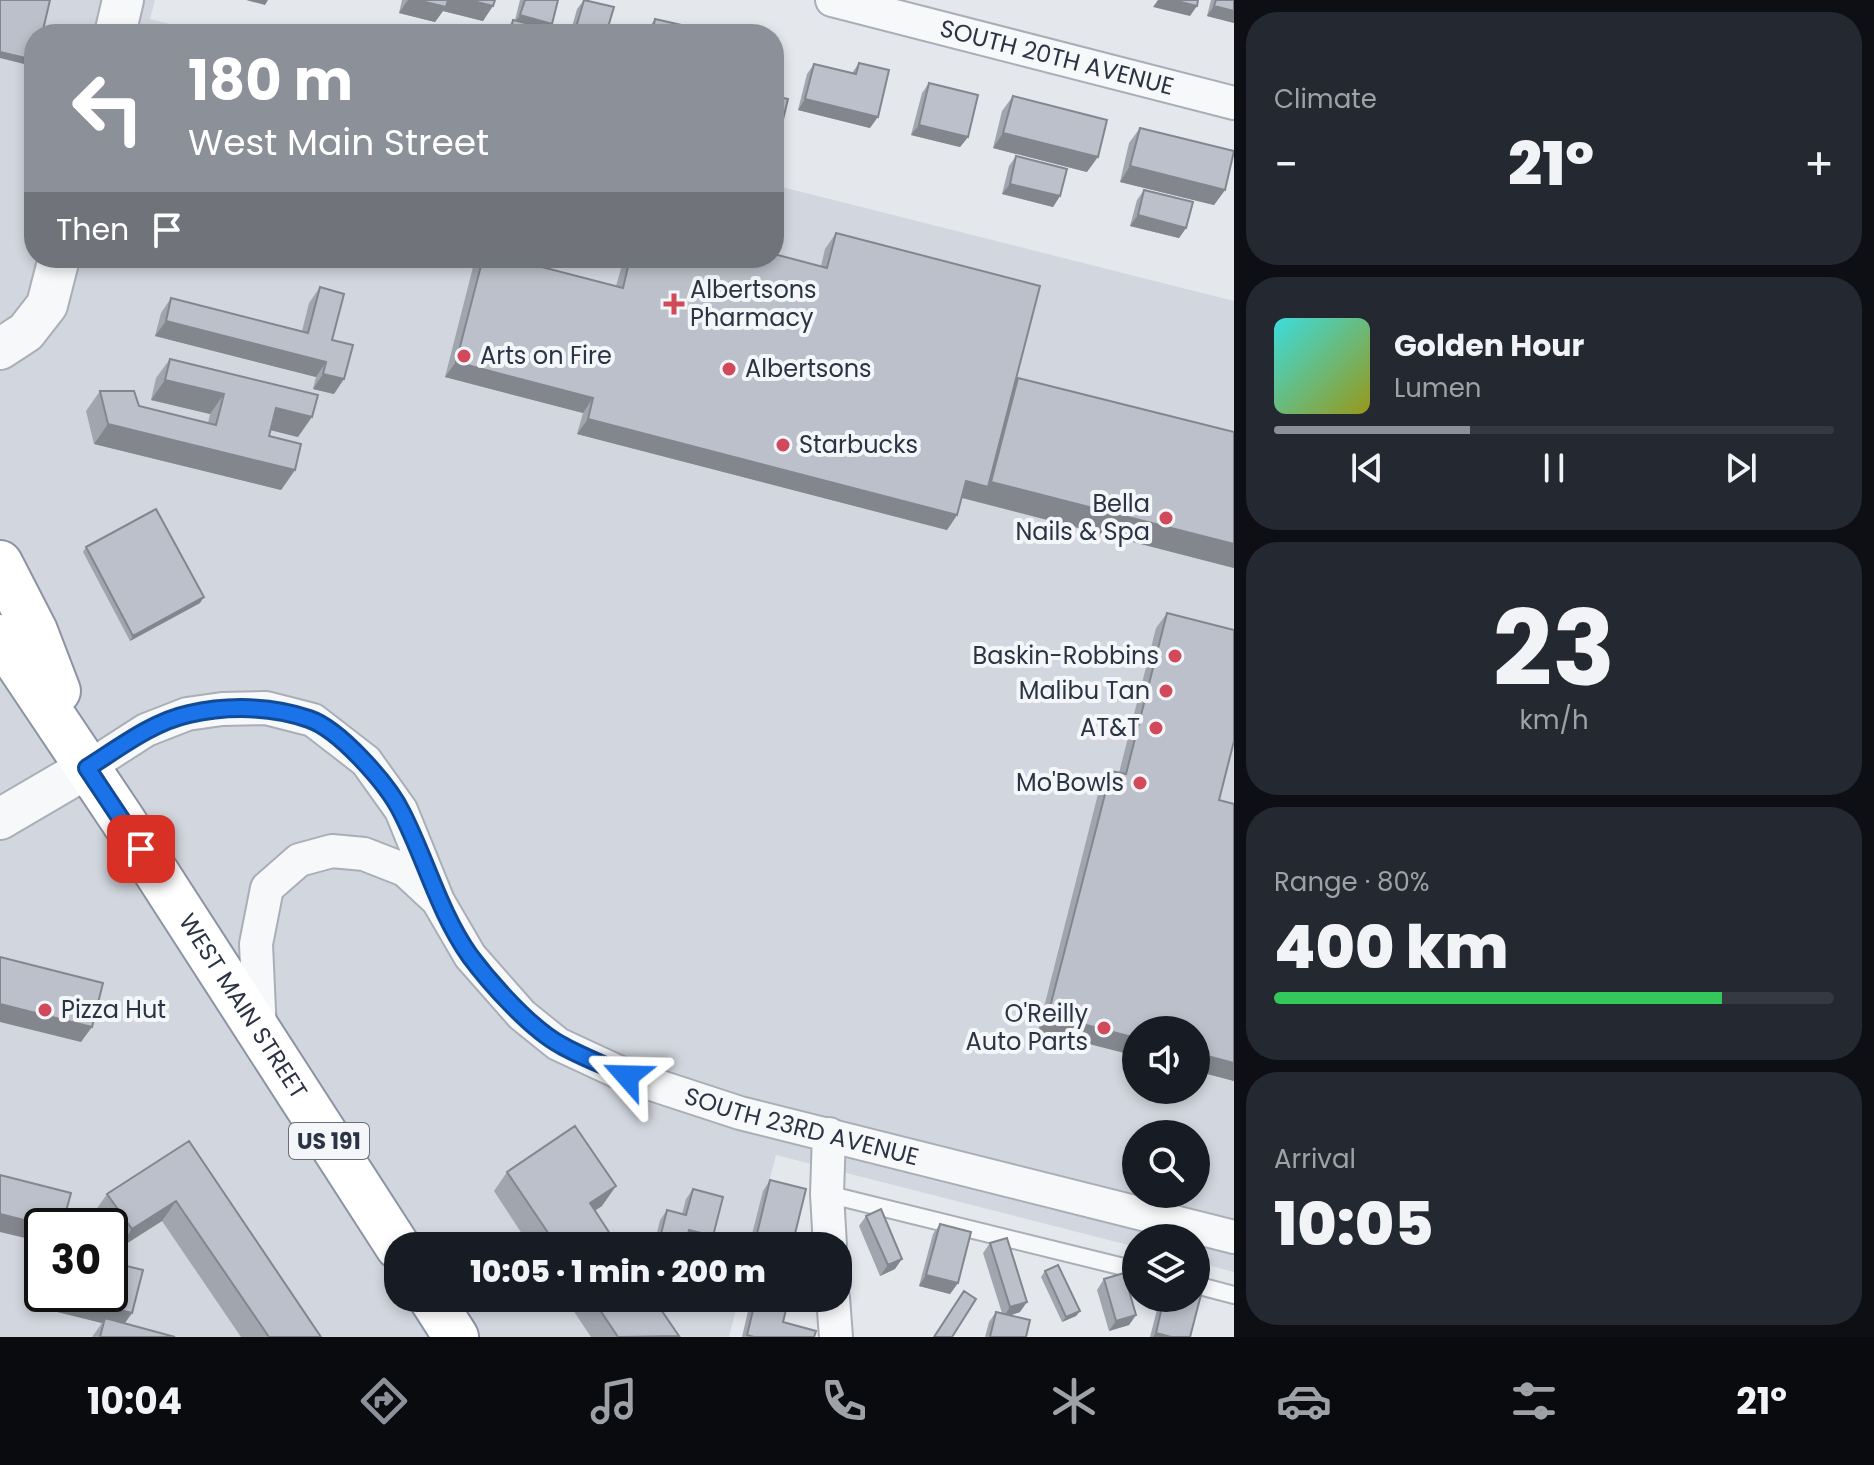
<!DOCTYPE html>
<meta charset="utf-8">
<style>
body{margin:0;font-family:Poppins,sans-serif;background:#242831;color:#f1f3f6;height:100vh;display:flex;flex-direction:column;font-size:30px;white-space:nowrap}
*{box-sizing:border-box;margin:0}
p{font-size:26px;color:#9ea1a6}
.icon{flex:none;width:44px;height:44px;fill:none;stroke:currentColor;stroke-width:2;stroke-linecap:round;stroke-linejoin:round}
.map{position:relative;flex:1;overflow:hidden}
.side{display:flex;flex-direction:column;gap:12px;padding:12px;background:#0d0f14;width:640px}
.side>*{flex:none}
.guide{position:absolute;left:24px;top:24px;width:760px;height:244px;border-radius:32px;box-shadow:0 4px 12px #0003;background:#8c9099;color:#fff;overflow:hidden}
.controls{position:absolute;left:1122px;top:1016px;display:grid;gap:16px}
.controls a{display:grid;place-items:center;width:88px;height:88px;border-radius:50%;background:#171b24;box-shadow:0 4px 12px #0003;font-size:40px}
.speed{position:absolute;left:24px;top:1208px;display:flex;gap:16px;font-size:40px;font-weight:700;text-align:center}
.speed>*{display:grid;place-content:center;width:104px;height:104px;border-radius:50%;background:#171b24;box-shadow:0 4px 12px #0003;line-height:1}
.speed .limit{border:4px solid #111;border-radius:12px;background:#fff;color:#111}
.pin{position:absolute;display:grid;place-items:center;width:68px;height:68px;color:#fff;margin:-34px;border-radius:16px;box-shadow:0 4px 12px #0006}
.me{position:absolute;width:88px;margin:-44px;rotate:295deg;stroke-linejoin:round;filter:drop-shadow(0 0 6px #0008)}
.turn{display:flex;align-items:center;gap:28px;height:168px;padding:0 32px;font-size:36px}
.turn .icon{width:104px;height:104px;stroke-width:2.5}
.turn b{display:block;font-size:56px;line-height:68px}
.then{display:flex;align-items:center;height:76px;padding:0 32px;background:#0003;gap:16px;font-size:30px}
.big{font-size:60px;font-weight:800;line-height:1.1}
.side .widget{flex:1;display:flex;flex-direction:column;justify-content:center;gap:12px;min-width:0;padding:0 28px;border-radius:32px;background:#242831}
.side .dial{align-items:center;gap:0}
.dial b{font-size:104px;line-height:1}
.song{display:flex;align-items:center;gap:24px}
.cover{width:96px;height:96px;border-radius:12px;background:linear-gradient(135deg,hsl(180 70% 55%),hsl(60 70% 35%))}
.played{height:8px;border-radius:4px;background:linear-gradient(90deg,#8c9099 35%,#363941 35%)}
.keys{display:flex;justify-content:space-around;direction:ltr}
.heat{display:flex;justify-content:space-between;align-items:center;font-size:44px;direction:ltr}
.charge{height:12px;border-radius:6px;background:linear-gradient(90deg,#34c759 80%,#363941 0)}
.trip{position:absolute;left:384px;top:1232px;width:468px;height:80px;border-radius:32px;background:#171b24;box-shadow:0 4px 12px #0003;font-weight:800;line-height:80px;text-align:center}
.menu{display:flex;height:128px;justify-content:space-around;align-items:center;background:#090b0e;color:#9ea1a6}
.menu .icon{width:56px;height:56px}
.menu .selected{color:#8c9099}
.menu b{font-size:36px;color:#f1f3f6}
main{display:flex;flex:1;min-height:0}
.map>svg:first-child{display:block}
.built{fill:#d2d6de;fill-rule:evenodd}
.lines{fill:none;stroke-linecap:round;stroke-linejoin:round}
.service-casing{stroke:#a9aeb7;stroke-width:20}
.minor-casing{stroke:#a9aeb7;stroke-width:36}
.tertiary-casing{stroke:#a9aeb7;stroke-width:44}
.trunk-casing{stroke:#8b94a3;stroke-width:48}
.service{stroke:#f7f8fa;stroke-width:16}
.minor{stroke:#f7f8fa;stroke-width:32}
.tertiary{stroke:#f7f8fa;stroke-width:40}
.trunk{stroke:#fff;stroke-width:44}
.wall{fill:#a1a5ae}
.shaded-wall{fill:#83868d}
.building{fill:#bbc0ca;stroke:#83868d;stroke-width:2}
.route-casing{stroke:#114b97;stroke-width:20}
.route{stroke:#1a73e8;stroke-width:14}
.poi-dot{fill:#d1495b;stroke:#f4f6f9;stroke-width:3}
.labels{text-anchor:middle;stroke-width:8;stroke-linejoin:round;paint-order:stroke}
.shield{fill:#f4f6f9;stroke:#676e7b;stroke-width:2}
.shield-label{font-size:22px;font-weight:bold;fill:#2b3445}
.street-label{font-size:24px;fill:#2b3445;stroke:#f4f6f9}
.poi-label{font-size:24px;fill:#2b3445;stroke:#f4f6f9;text-anchor:end}
</style>
<main>
<div class="map">
<svg width="1234" height="1337" viewBox="0 0 1234 1337">
<rect width="100%" height="100%" fill="#e4e7ec"/>
<!-- built -->
<path class="built" d="M0,0h155l-5,19 58,15h-174v224h740v-73l460,116v971l-38,-10v-24h-60v9l-360,-92 -24,91h-354v52h341l-10,39h-729zM1136,1030h60v60h-60zM1136,1134h60v60h-60zM42,1226h68v68h-68z"/>
<g class="lines">
<defs>
<path id="service" d="M827,1194l309,76
M1196,1285l38,10"/>
<g id="minor">
<path id="s1" d="M832,0l402,103"/>
<path id="s2" d="M87,768l59,-38 41,-16 35,-5 44,-1 47,12 53,41 35,49 37,91 32,55 52,59 36,29 69,32 113,37 494,124"/>
<path d="M260,1032l-4,-88 11,-56 32,-28 33,-9 32,3 41,16 29,27"/>
<path d="M829,1134l-2,60 3,52"/>
<path d="M833,1298l3,39"/>
</g>
<path id="tertiary" d="M115,34l8,-34
M0,349l26,-17 21,-27 12,-47
M0,819l87,-51"/>
<g id="trunk">
<path d="M0,563l35,68 23,60"/>
<path id="s3" d="M0,637l122,182 276,428"/>
<path d="M431,1298l25,39"/>
</g>
</defs>
<!-- service casing -->
<use href="#service" class="service-casing"/>
<!-- minor casing -->
<use href="#minor" class="minor-casing"/>
<!-- tertiary casing -->
<use href="#tertiary" class="tertiary-casing"/>
<!-- trunk casing -->
<use href="#trunk" class="trunk-casing"/>
<!-- service -->
<use href="#service" class="service"/>
<!-- minor -->
<use href="#minor" class="minor"/>
<!-- tertiary -->
<use href="#tertiary" class="tertiary"/>
<!-- trunk -->
<use href="#trunk" class="trunk"/>
</g>
<!-- wall -->
<path class="wall" d="M402,0h93l-12,21 -40,-10 -8,11 -36,-9z
M520,0h38l-9,29 21,5 7,-25 7,-9 22,34h-103l10,-14h2z
M1211,0h23v23l-27,-7z
M655,19l29,15h-37l1,-5z
M859,63l11,65 -72,-18 9,-36 7,-10 38,9z
M929,83l39,54 -8,10 -49,-12 11,-42z
M1013,96l74,76 -94,-24 9,-37z
M1140,128l85,62 -11,15 -94,-23 9,-39z
M1016,156l44,40 -7,11 -51,-13 7,-28z
M1144,190l42,38 -7,10 -49,-12 7,-26z
M836,233l179,149 3,-4 216,190 -272,-70 -5,17 -10,15 -370,-96 6,-21 -138,-36 28,-110 7,-9h27l109,28 8,-28h150l47,8 4,-17z
M320,287l12,53 2,54 -21,-5 3,-12 -161,-41 6,-23 10,-15 131,33 7,-28z
M170,359l128,78 -27,-7 -2,6 26,34 -14,20 -187,-46 -8,-33 14,-20 39,15 69,17 2,-9 -59,-14 5,-22z
M86,547l114,56 -70,38 -47,-89z
M1167,613l52,187 15,281 -38,-10v-41l-158,1 62,-245 11,-15 8,2 37,-145z
M189,1141l132,196h-80l-79,-116 -44,28 -8,-11v-12h-8l-9,-12 14,-20z
M507,1172l95,34 -7,4 23,36h-88l-36,-55z
M770,1180l22,66h-43l14,-55z
M693,1189l20,47 -7,10 -20,-5 -1,5h-31l6,-26 7,-10 15,4 4,-15z
M866,1216l29,53 -15,7 -21,-50z
M940,1224l18,59 -8,11 -31,-8 14,-52z
M990,1243l30,69 -10,3 16,22h-41l4,-15 7,-10 6,1 -19,-60z
M42,1259v35l90,19 -7,10 50,14h-83l10,-14 -73,-18 11,-43z
M1045,1271l35,40 -4,5 -14,6 -21,-45z
M1104,1279l32,36 -7,10 -20,6 -12,-41z
M565,1298h88l26,39h-88z
M751,1298h38l-6,24 31,15h-72z
M1160,1298h36l-6,39h-40z"/>
<!-- shaded-wall -->
<path class="shaded-wall" d="M246,0h22l-3,5z
M408,0h61l24,6 -10,15 -40,-10 -8,11 -36,-9z
M1158,0h15l24,6 -7,10 -37,-9z
M1214,6l20,5v12l-27,-7z
M520,15l32,9 -7,10 -32,-9z
M0,52l34,8v2l-2,4 -32,-8z
M805,99l73,18 -8,11 -72,-18z
M919,125l49,12 -8,10 -49,-12z
M1003,133l95,24 -11,15 -94,-24z
M1130,166l95,24 -11,15 -94,-23z
M1010,184l50,12 -7,11 -51,-13z
M1138,215l48,13 -7,10 -49,-12z
M166,321l160,41 -10,15 -161,-41z
M456,362l137,36 -10,15 -138,-36z
M323,374l21,5 -10,15 -21,-5z
M165,380l59,14 -14,20 -59,-14z
M276,408l36,9 -14,20 -36,-9z
M588,419l369,96 -10,15 -370,-96z
M108,424l187,46 -14,20 -187,-46z
M966,481l22,6 3,-5 243,62v24l-279,-72z
M204,597l-4,6 -70,38 3,-5z
M0,1004l92,23 -11,15 -81,-20z
M1048,1015l88,23v18l-98,-25z
M1196,1053l38,10v18l-38,-10z
M616,1186l-14,20 -26,17 14,-20z
M176,1201l-14,20 -44,28 14,-20z
M0,1214l48,12h-6v16l-42,-10z
M689,1230l24,6 -7,10 -24,-6z
M659,1242l15,4h-18z
M902,1259l-7,10 -15,7 8,-11z
M926,1275l32,8 -8,11 -31,-8z
M40,1290l2,1v3h14l76,19 -11,15 -16,-10 -3,5 -73,-18z
M1027,1302l-7,10 -17,6 7,-11z
M1080,1311l-4,5 -14,6 4,-5z
M1136,1315l-7,10 -20,6 7,-10z
M1156,1333l15,4h-18z"/>
<!-- building -->
<path class="building" d="M0,0h50l-8,34h-8v26l-34,-8z
M417,0h31l-2,7z
M469,0h26l-2,6z
M525,0h33l-6,24 -32,-9z
M584,0l30,7 -8,27h-19l-12,-3z
M1173,0h25l-1,6z
M1216,0h18v11l-20,-5z
M655,19l31,7 -2,8h-32z
M513,20l57,14h-60z
M710,31l11,3h-12z
M859,63l30,7 -11,47 -73,-18 9,-35 42,10z
M929,83l49,12 -10,42 -49,-12z
M774,96l14,3 -10,41 -4,-1z
M1013,96l94,24 -9,37 -95,-24z
M1140,128l94,23 -9,39 -95,-24z
M1016,156l51,13 -7,27 -50,-12z
M1144,190l49,12 -7,26 -48,-13z
M836,233l204,53 -52,201 -22,-6 -9,34 -369,-96 5,-21 -137,-36 27,-104h24l116,30 7,-30h144v-4l53,14z
M320,287l24,7 -12,46 21,5 -9,34 -21,-5 3,-12 -160,-41 5,-23 137,35z
M170,359l148,36 -6,22 -36,-9 -7,28 32,8 -6,26 -187,-46 -8,-33h34l5,15 77,19 8,-31 -59,-14z
M1018,378l216,54v112l-243,-62z
M156,509l48,88 -71,39 -47,-89z
M1167,613l67,17v111l-15,59 15,4v259l-38,-10v-23h-60v8l-88,-23 63,-244 15,3z
M0,957l103,26 -11,44 -92,-23z
M575,1126l41,60 -26,17 28,43h-61l-50,-74z
M189,1141l132,196h-52l-93,-136 -44,28 -25,-35z
M0,1175l71,18 -9,33h-14l-48,-12z
M770,1180l36,9 -14,57h-38z
M693,1189l30,8 -10,39 -24,-6 -4,16h-11l-15,-4 8,-32 19,5z
M881,1209l21,50 -14,6 -22,-49z
M940,1224l31,8 -13,51 -32,-8z
M1007,1238l20,64 -17,5 -20,-64z
M110,1262l33,8 -11,43 -76,-19h54z
M1058,1265l22,46 -14,6 -21,-46z
M1124,1273l12,42 -20,6 -12,-42z
M1196,1289l6,2 -12,46h-19l-15,-4 8,-35h32z
M964,1291l12,8 -24,38h-18z
M592,1298h61l26,38 -61,1z
M756,1298h33l-6,24 33,9 -2,6h-60l-7,-2z
M996,1312l34,8 -4,17h-36z
M105,1318l70,19h-75z"/>
<g class="lines">
<defs>
<path id="route" d="M141,849l-54,-81c32,-20 65,-46 102,-54 39,-9 83,-8 120,5 30,10 79,65 93,94 24,47 37,99 68,143 20,27 61,73 91,89 21,12 44,20 66,31"/>
</defs>
<!-- route casing -->
<use href="#route" class="route-casing"/>
<!-- route -->
<use href="#route" class="route"/>
</g>
<!-- markers -->
<g class="poi-dot">
<path d="M670 292h8v8h8v8h-8v8h-8v-8h-8v-8h8z"/>
<circle cx="464" cy="356" r="8"/>
<circle cx="729" cy="369" r="8"/>
<circle cx="783" cy="445" r="8"/>
<circle cx="1166" cy="518" r="8"/>
<circle cx="1175" cy="656" r="8"/>
<circle cx="1166" cy="691" r="8"/>
<circle cx="1156" cy="728" r="8"/>
<circle cx="1140" cy="783" r="8"/>
<circle cx="45" cy="1010" r="8"/>
<circle cx="1104" cy="1028" r="8"/>
</g>
<g class="labels">
<!-- shield labels -->
<rect class="shield" x="289" y="1123" width="80" height="36" rx="6"/>
<g class="shield-label">
<text x="329" y="1149">US 191</text>
</g>
<!-- street labels -->
<g class="street-label">
<text dy="8" stroke="none"><textPath href="#s1" startOffset="232">SOUTH 20TH AVENUE</textPath></text>
<text dy="8" stroke="none"><textPath href="#s3" startOffset="442">WEST MAIN STREET</textPath></text>
<text dy="8" stroke="none"><textPath href="#s2" startOffset="914">SOUTH 23RD AVENUE</textPath></text>
</g>
<!-- poi labels -->
<g class="poi-label">
<text x="690" y="298" text-anchor="start">Albertsons<tspan x="690" dy="28">Pharmacy</tspan></text>
<text x="480" y="364" text-anchor="start">Arts on Fire</text>
<text x="745" y="377" text-anchor="start">Albertsons</text>
<text x="799" y="453" text-anchor="start">Starbucks</text>
<text x="1150" y="512">Bella<tspan x="1150" dy="28">Nails &amp; Spa</tspan></text>
<text x="1159" y="664">Baskin-Robbins</text>
<text x="1150" y="699">Malibu Tan</text>
<text x="1140" y="736">AT&amp;T</text>
<text x="1124" y="791">Mo'Bowls</text>
<text x="61" y="1018" text-anchor="start">Pizza Hut</text>
<text x="1088" y="1022">O'Reilly<tspan x="1088" dy="28">Auto Parts</tspan></text>
</g>
</g>
</svg>
<div class="controls">
<a><svg class="icon" aria-label="sound" viewBox="0 0 24 24"><path d="M4 9h4l5-4v14l-5-4H4zM17 9q2 3 0 6"/></svg></a>
<a><svg class="icon" aria-label="search" viewBox="0 0 24 24"><circle cx="10" cy="10" r="6"/><path d="M15 15l6 6"/></svg></a>
<a><svg class="icon" aria-label="layers" viewBox="0 0 24 24"><path d="M12 4l9 5-9 5-9-5zM3 14l9 5 9-5"/></svg></a>
</div>
<div class="speed"><div class="limit">30</div></div>
<div class="pin" style="left:141px;top:849px;background:#d93025"><svg class="icon" aria-label="arrive" viewBox="0 0 24 24"><path d="M6 21V4h12l-3 4 3 4H6"/></svg></div>
<svg class="me" style="left:627px;top:1076px" viewBox="-20 -20 40 40"><path d="M0-17L14 15 0 8-14 15z" fill="#1a73e8" stroke="#fff" stroke-width="4"/></svg>
<div class="trip">10:05 · 1 min · 200 m</div>
<div class="guide">
<div class="turn"><svg class="icon" aria-label="left" viewBox="0 0 24 24"><path d="M17 20v-9H6M10 6l-5 5 5 5"/></svg><div><b>180 m</b>West Main Street</div></div>
<div class="then">Then<svg class="icon" aria-label="arrive" viewBox="0 0 24 24"><path d="M6 21V4h12l-3 4 3 4H6"/></svg></div>
</div>
</div>
<section class="side">
<div class="widget"><p>Climate</p>
<div class="heat"><a>−</a><b class="big">21°</b><a>+</a></div>
</div>
<div class="widget">
<div class="song"><i class="cover"></i><div><b>Golden Hour</b><p>Lumen</p></div></div>
<div class="played"></div>
<div class="keys"><svg class="icon" aria-label="previous" viewBox="0 0 24 24"><path d="M18 5L8 12l10 7zM5 5v14"/></svg><svg class="icon" aria-label="pause" viewBox="0 0 24 24"><path d="M8 5v14M16 5v14"/></svg><svg class="icon" aria-label="next" viewBox="0 0 24 24"><path d="M6 5l10 7-10 7zM19 5v14"/></svg></div>
</div>
<div class="widget dial"><b>23</b><p>km/h</p></div>
<div class="widget"><p>Range · 80%</p><b class="big">400 km</b><div class="charge"></div></div>
<div class="widget"><p>Arrival</p><b class="big">10:05</b></div>
</section>
</main>
<nav class="menu">
<b>10:04</b>
<svg class="icon selected" aria-label="directions" viewBox="0 0 24 24"><path d="M12 3l9 9-9 9-9-9zM9 14v-3h6M13 9l2 2-2 2"/></svg>
<svg class="icon" aria-label="music" viewBox="0 0 24 24"><path d="M9 18V5l10-2v13"/><circle cx="6" cy="18" r="3"/><circle cx="16" cy="16" r="3"/></svg>
<svg class="icon" aria-label="phone" viewBox="0 0 24 24"><path d="M5 4h4l2 5-3 2q2 4 5 5l2-3 5 2v4C11 20 4 13 5 4z"/></svg>
<svg class="icon" aria-label="climate" viewBox="0 0 24 24"><path d="M12 3v18M4 7l16 10M4 17L20 7"/></svg>
<svg class="icon" aria-label="car" viewBox="0 0 24 24"><path d="M5 17H2v-5l4-1 3-4h7l3 4 3 1v5h-3M9 17h6M6 11h13"/><circle cx="7" cy="17" r="2"/><circle cx="17" cy="17" r="2"/></svg>
<svg class="icon" aria-label="filters" viewBox="0 0 24 24"><path d="M4 7h16M4 17h16"/><circle cx="9" cy="7" r="2"/><circle cx="15" cy="17" r="2"/></svg>
<b>21°</b>
</nav>
